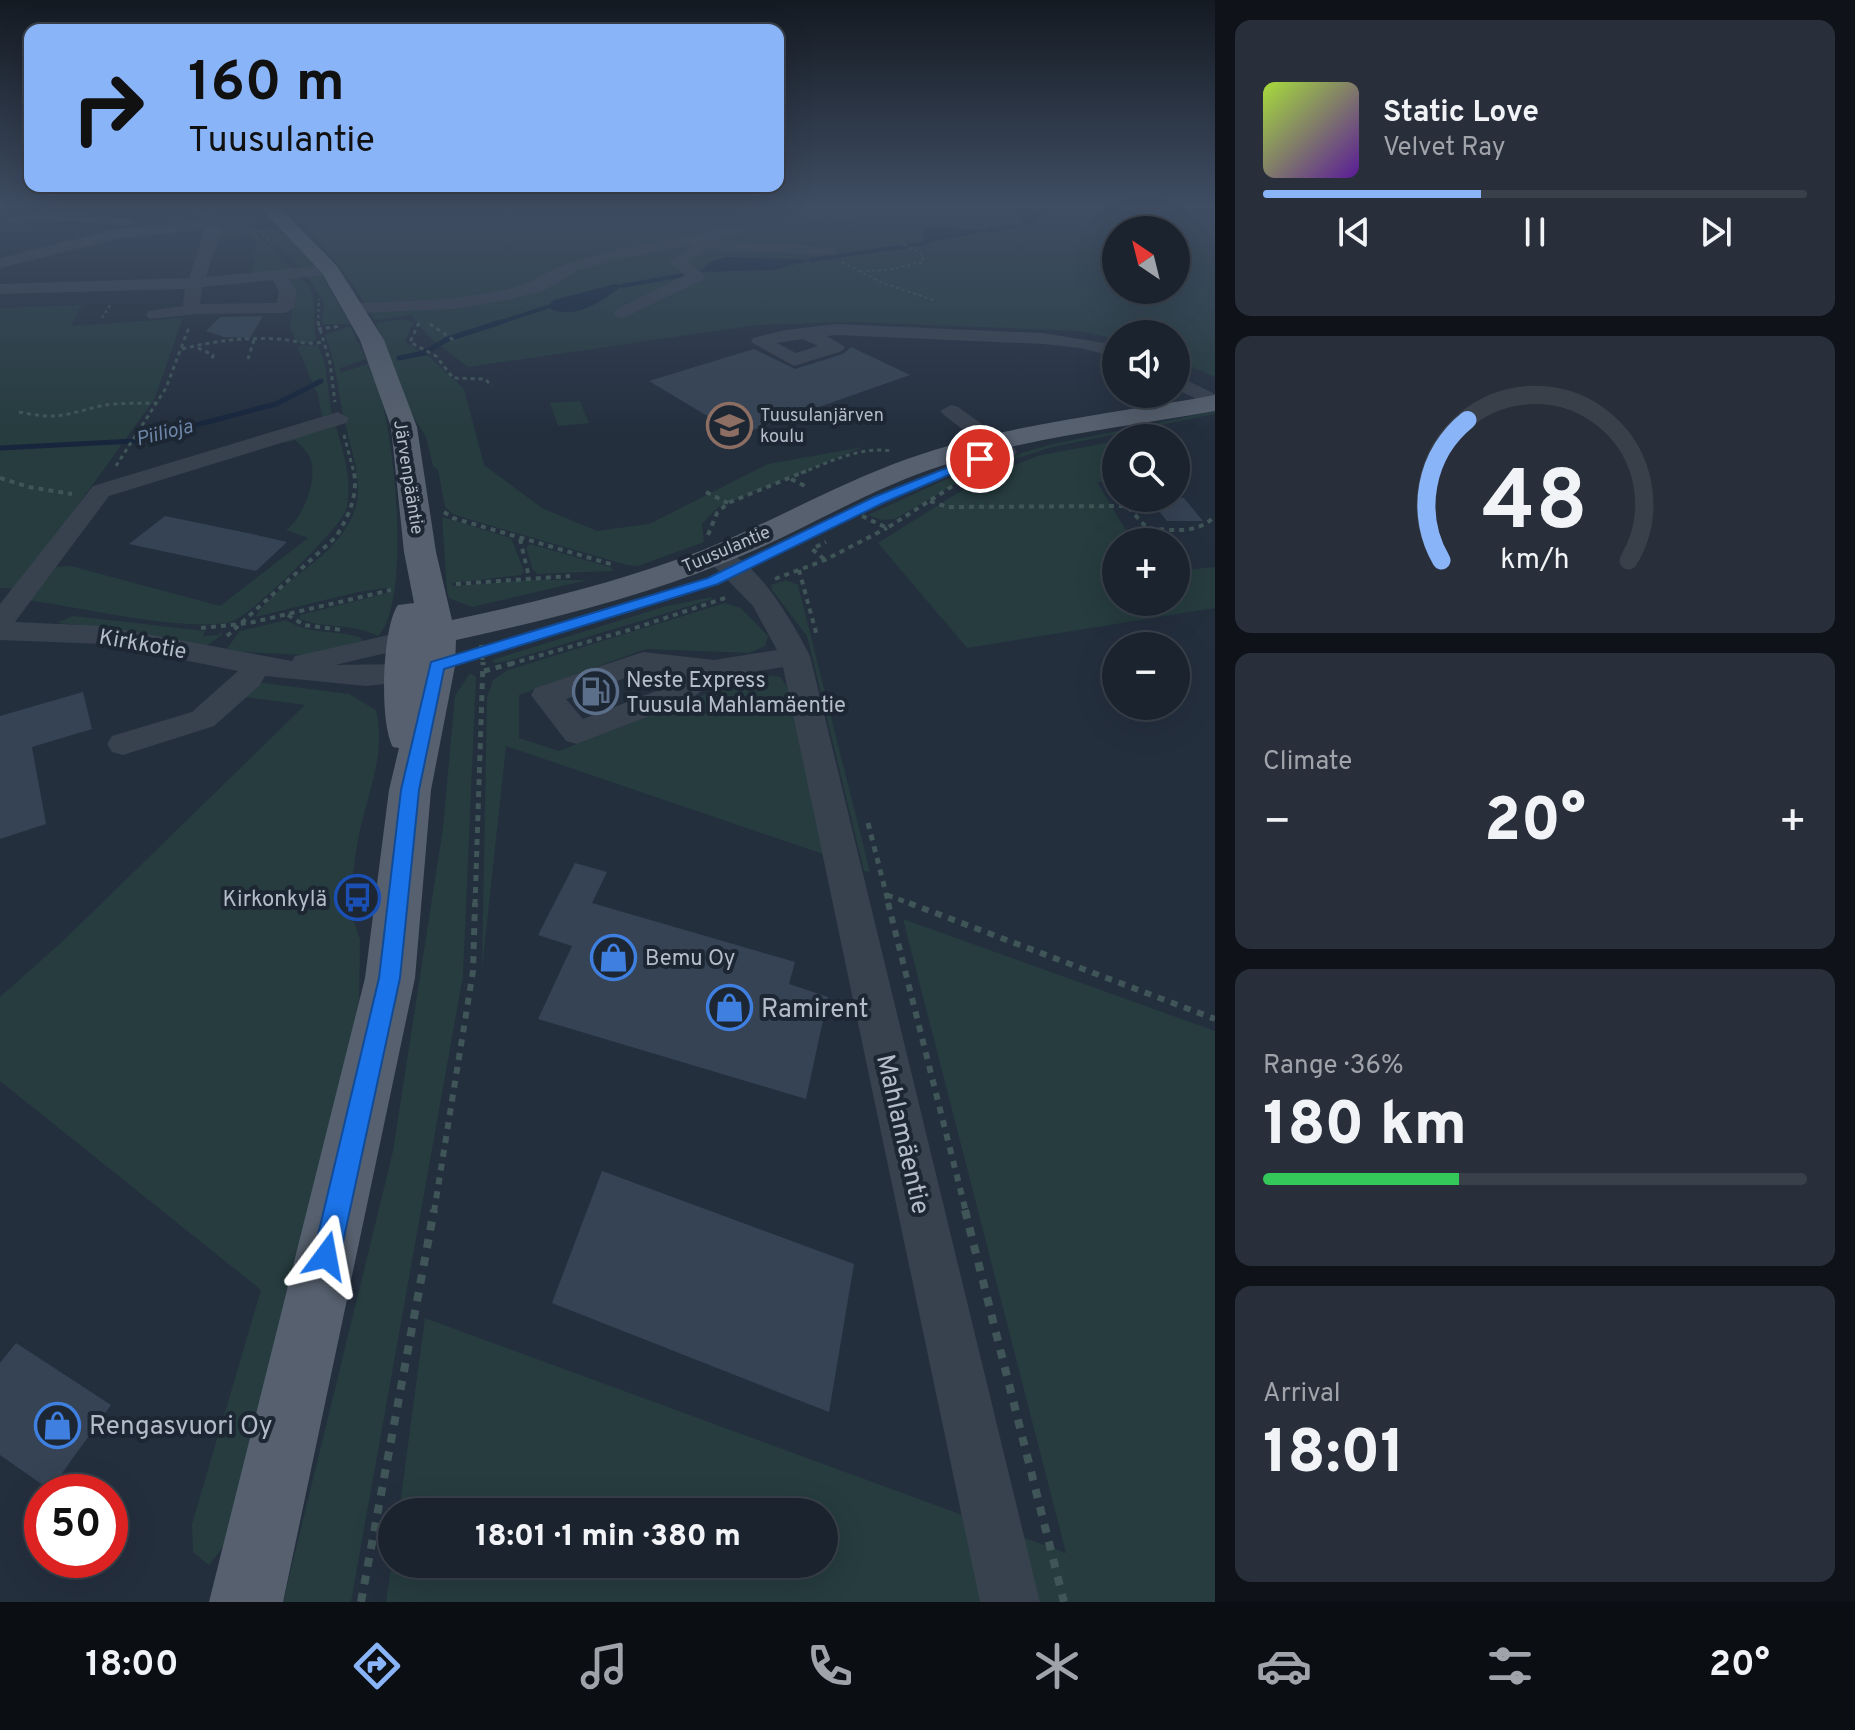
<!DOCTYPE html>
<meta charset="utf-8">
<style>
body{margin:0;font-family:Overpass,sans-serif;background:#282f3a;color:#f1f3f6;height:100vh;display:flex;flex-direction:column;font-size:30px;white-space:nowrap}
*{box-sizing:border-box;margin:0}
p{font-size:26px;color:#a0a4aa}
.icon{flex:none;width:44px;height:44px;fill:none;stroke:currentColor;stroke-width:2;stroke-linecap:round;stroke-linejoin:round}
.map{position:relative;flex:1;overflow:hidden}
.sheet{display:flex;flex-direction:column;gap:20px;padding:20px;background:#0f1319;width:640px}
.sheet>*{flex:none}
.hud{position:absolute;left:24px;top:24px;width:760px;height:168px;border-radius:16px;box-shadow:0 8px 32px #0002,0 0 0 2px #39404a;background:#8ab4f8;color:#111;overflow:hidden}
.needle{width:52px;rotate:325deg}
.tools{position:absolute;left:1102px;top:216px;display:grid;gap:16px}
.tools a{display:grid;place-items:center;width:88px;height:88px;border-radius:50%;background:#1b232e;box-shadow:0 8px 32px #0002,0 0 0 2px #39404a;font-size:40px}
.speed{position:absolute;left:24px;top:1474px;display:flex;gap:16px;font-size:40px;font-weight:700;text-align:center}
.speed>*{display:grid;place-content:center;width:104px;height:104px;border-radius:50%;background:#1b232e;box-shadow:0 8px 32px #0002,0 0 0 2px #39404a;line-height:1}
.speed .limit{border:12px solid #d22;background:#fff;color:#111}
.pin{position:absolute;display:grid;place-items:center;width:68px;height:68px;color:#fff;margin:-34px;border:4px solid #fff;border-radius:50%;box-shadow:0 2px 8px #0007}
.me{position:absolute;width:88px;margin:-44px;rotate:13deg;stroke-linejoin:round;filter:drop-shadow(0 0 6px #0008)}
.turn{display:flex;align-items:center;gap:28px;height:168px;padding:0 32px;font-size:36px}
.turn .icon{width:104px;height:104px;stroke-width:2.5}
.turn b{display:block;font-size:56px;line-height:68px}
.big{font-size:60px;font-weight:800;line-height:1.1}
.sheet .widget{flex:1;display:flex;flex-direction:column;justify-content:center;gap:12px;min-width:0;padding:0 28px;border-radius:16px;background:#282f3a}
.sheet .dial{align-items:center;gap:0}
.dial svg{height:208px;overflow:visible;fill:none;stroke:#39404a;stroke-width:7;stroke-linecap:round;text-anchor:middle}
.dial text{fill:#f1f3f6;stroke:none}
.song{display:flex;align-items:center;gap:24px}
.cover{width:96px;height:96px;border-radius:12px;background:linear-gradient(135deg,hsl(80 70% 55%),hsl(270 70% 35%))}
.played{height:8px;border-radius:4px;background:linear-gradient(90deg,#8ab4f8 40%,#39404a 40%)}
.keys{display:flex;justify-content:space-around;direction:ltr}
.heat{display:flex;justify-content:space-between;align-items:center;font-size:44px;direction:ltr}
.charge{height:12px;border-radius:6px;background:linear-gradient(90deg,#34c759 36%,#39404a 0)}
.trip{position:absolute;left:378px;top:1498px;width:460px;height:80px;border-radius:40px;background:#1b232e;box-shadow:0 8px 32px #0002,0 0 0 2px #39404a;font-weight:800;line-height:80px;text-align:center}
.menu{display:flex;height:128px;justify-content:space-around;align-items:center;background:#0b0e12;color:#a0a4aa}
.menu .icon{width:56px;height:56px}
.menu .on{color:#8ab4f8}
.menu b{font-size:36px;color:#f1f3f6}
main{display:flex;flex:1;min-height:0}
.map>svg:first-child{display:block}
.green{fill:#263c3f;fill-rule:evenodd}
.water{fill:#17263c}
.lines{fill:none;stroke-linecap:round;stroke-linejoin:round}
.stream-far1{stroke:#17263c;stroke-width:4}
.stream{stroke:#17263c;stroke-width:5}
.building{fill:#364354}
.path-far5{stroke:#3f5557;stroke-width:2;stroke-dasharray:3 3;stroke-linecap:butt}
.path-far4{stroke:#3f5557;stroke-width:3;stroke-dasharray:4 4;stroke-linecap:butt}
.path-far3{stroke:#3f5557;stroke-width:4;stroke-dasharray:5 5;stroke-linecap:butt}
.path-far2{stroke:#3f5557;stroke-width:5;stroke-dasharray:6 6;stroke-linecap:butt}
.path-far1{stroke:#3f5557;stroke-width:6;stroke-dasharray:7 7;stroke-linecap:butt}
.path{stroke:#3f5557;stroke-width:8;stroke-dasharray:9 9;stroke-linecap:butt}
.minor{fill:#38414e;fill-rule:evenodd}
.major{fill:#56606e;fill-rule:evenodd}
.route{fill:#1a73e8;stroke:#114b97;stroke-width:2}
.labels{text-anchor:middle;stroke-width:8;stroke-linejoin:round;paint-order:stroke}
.far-poi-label{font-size:18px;fill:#b4bcc9;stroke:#1d2633;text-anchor:start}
.far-street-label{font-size:18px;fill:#b4bcc9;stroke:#1d2633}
.far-water-label{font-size:20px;font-style:italic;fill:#6d86a8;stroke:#1d2633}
.street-label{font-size:22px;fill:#b4bcc9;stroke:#1d2633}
.poi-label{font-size:22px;fill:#b4bcc9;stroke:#1d2633;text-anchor:start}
.near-poi-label{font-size:26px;fill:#b4bcc9;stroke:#1d2633;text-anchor:start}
.near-street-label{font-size:26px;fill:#b4bcc9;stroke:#1d2633}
</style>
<main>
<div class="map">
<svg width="1215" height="1602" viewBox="0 0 1215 1602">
<rect width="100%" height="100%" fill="#242f3e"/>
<!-- green -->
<path class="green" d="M208,205h21l67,68 -44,4 4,-35 -6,-6 -31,5 -3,-4 4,-10z
M282,205h732l14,23 24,-23h163v172l-39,-17v-26h-60v5l-36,-8 -230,-9 -93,3 -289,42 -41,-32 -16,-20 -37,5c-22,-41 -57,-84 -92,-115zM1116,230h60v60h-60z
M274,228l19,13 22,26 -12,4 -43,-40z
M307,276h15l28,48h-28l2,-21z
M293,277c30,3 17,45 24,63l-14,4 -7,-3 -6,-13 3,-23 -6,-25z
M82,305l-11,21 112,-8 -29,82 -137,189 -17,-1v-280z
M402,319l12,3 -9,20 26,16 33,31 20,76 58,43 55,23 52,-7 119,-60 95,-17 -145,60 -16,17 2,18 -66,24 -11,-1 -156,-45 -18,-6 -8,-7 -7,-37 -5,-4 -7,-29 -16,-26 -34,-88z
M350,326l16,33 -25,9 -1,5 28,-9c4,11 10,23 13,35 14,44 30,204 -3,237 -28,-14 -51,-6 -78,-17v-4l91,-23 -5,-4 -28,4 -103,25c17,-26 50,-45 73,-67 46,-47 29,-75 16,-131 -6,-28 -8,-56 -19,-84z
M318,345l7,19 7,53 -9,4 -5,-25 -21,-50z
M580,401l9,22 -31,3 -8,-23z
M1215,411v3l-163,33 -76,25 -81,47 -13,1 -14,-5 103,-47 78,-23z
M335,422c7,27 20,62 10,90 -9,20 -98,109 -118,111 -55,7 -142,-15 -199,-23l26,-33 17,-1 149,40 88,-68 -22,-8c17,-11 35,-56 22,-76 -3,-5 -9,-10 -13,-14l-10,3 -2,-4z
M1116,441v39l-19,2 36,60h-17v60h60v-31l39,-4v41l-248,40 -89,-105 102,-64 57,-23z
M442,517l69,21 13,33 -3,4 -69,8v3l81,-6h55l-116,27 -23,-9 -2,-7z
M530,544l80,23 4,4 -76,3 -5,-4 -7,-22z
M786,580l12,5 72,287 -6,-1 -57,-235 -35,-46 -1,-5z
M711,597l2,2 -205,62 -13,2 -3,-3 171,-53z
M725,603l16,5 27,28 -3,10 -16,7 -103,-4 -127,46v43l40,13 199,-77 23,3 8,14 34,163 -317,-108 -24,223 5,-271 6,-18 15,-10z
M73,616l132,15 -2,5 16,-1 2,-4 1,4 -18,12 -90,-19 -57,-5z
M286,620c25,16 51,9 76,18v5l-59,12 -78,-4 15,-20z
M470,673l6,4 -13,299 -112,626h-68l110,-451 50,-323 12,-132z
M256,682l93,12 27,16c10,41 -7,81 -16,120 -4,18 -6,38 -9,56l-6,6 -1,11 6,8 10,28 -1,61 -27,136 -106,407 -17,22 -16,-13 -1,-28 69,-234 -261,-209v-84l63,-56 242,-236 -61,-8z
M903,919l312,112v571h-829l6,-41v3h432v-52h-425l26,-194 641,235z"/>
<!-- water -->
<path class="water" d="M932,227l57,4 -62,12 -5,-6 2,-7z
M727,257l84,3 -37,10 -74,2 10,-10z
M615,284l7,2c-22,16 -48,36 -75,21l7,-7z"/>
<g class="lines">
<!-- stream-far1 -->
<path class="stream-far1" d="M1183,205l32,7
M1023,224l24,-19
M989,231l26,-5
M811,260l116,-17
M622,286l73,-13
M495,324l52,-17"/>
<!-- stream -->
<path class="stream" d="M399,358l25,-5 24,-14 53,-17
M0,448l135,-7 141,-37 45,-23"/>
</g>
<!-- building -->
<path class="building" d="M263,316l-13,22 -26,-1 -18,-6 14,-14z
M851,347l59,28 -171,60 -90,-54 105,-32 41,20 48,-15z
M1148,498h36l19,23h-36z
M165,516l87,18 35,8 -31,29 -127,-27z
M83,692l9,37 -60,18 14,77 -46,15v-123z
M575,863l32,9 -15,31 203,59 -6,22 39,13 -22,102 -268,-80 34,-73 -34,-11z
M602,1171l252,93 -25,148 -277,-109z
M16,1343l95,62 -61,85 -50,-35v-92z"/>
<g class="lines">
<!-- path-far5 -->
<path class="path-far5" d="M232,205l42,41
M808,218h41l8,-4 2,-9
M849,218v11
M842,262l38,20 53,18
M860,271l29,-1 34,-8v-7l-22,-12 1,-3
M102,318l8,-13
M318,324l1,-25"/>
<!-- path-far4 -->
<path class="path-far4" d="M318,322l12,41 5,39
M419,323l-9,19 26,14 17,22 32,1 7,7
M430,324l25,17
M318,329l23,-3
M198,348l15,7 -1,6
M182,349c32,-8 62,-12 96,-10 16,1 28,7 44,3
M248,359l6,-19
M19,412c40,8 44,3 81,-6 17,-4 39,-2 57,-3
M344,435l10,38
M116,466l50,-78 23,-61
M801,473c29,-11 59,-27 91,-22
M982,473l14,-5"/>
<!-- path-far3 -->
<path class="path-far3" d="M0,478l29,9 43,7
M791,479l18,9
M706,492l22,11
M930,501l17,6 180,-1 20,22c24,2 50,7 68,-12
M444,512l9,6 161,47
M862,516l25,12 72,-46 28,-11
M708,535l9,-22 11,-10 78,-32
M520,539l9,38
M824,559l-12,-10 14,-7
M799,570l18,66
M775,579l50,-19 62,-32
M456,584l114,-8
M288,615l16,10 38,5
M201,628l48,-5 142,-33
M227,636l109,-99c13,-22 22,-40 18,-66
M481,645l2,19
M510,664l119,-34 99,-33"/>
<!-- path-far2 -->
<path class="path-far2" d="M484,671l34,-9
M868,823l21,82
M887,895l27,10
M475,905l8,-243"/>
<!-- path-far1 -->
<path class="path-far1" d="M888,903l78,309
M909,903l306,116
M434,1212l39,-241 2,-68"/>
<!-- path -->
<path class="path" d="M965,1210l99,392
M361,1602l73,-392"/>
<!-- minor -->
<path class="minor" d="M193,205h14l14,26 -15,46 124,-12 8,5 -8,5 -41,4 8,12 -3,17 -9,5 -88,1 -48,5 -3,-4 3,-4 34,-5 2,-17 -185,5v-10l189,-6 16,-49 -89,10 -116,29v-10l116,-29 84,-8zM273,280l6,11 -2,12 -77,1 2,-17z
M70,213l57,5 7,4 -7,4 -57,-5 -58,2 -7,-4 7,-4z
M791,213l5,1v6l-37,6 -46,15 117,6 6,2v6l-129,-5 -19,12 17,14 -2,4 -80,38 -6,-1 -3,-4 3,-4 68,-34 -16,-13 24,-17 -74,14 -42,12 -34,20 -36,9 -55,9 -97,4 -9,-5 9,-5c51,-2 103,-2 153,-14 23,-5 40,-19 62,-26 45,-15 91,-21 138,-31 28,-6 54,-15 83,-19z
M837,324l206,9 73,12v12l-36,-9 -37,-4 -206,-9 -10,1 18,11 -3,4 -48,15 -43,-24 2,-4 32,-8zM802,339l16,7 -22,7 -19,-10z
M1176,375l39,19v14l-39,-19z
M951,405l7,2 56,40 3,5 -3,5h-16l-54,-42 -4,-4z
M338,412l11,6 -3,5 -237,73 -94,126 90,4 187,35 3,-5 10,-2 101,-23 10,3 4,6 -4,6 -81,19 68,-1 11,3 4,7 -4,7 -48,5 -101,-10 -6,10 -45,40 -91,29 -11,-3 -5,-8 5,-8 80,-24 46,-41 -133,-27 -105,-4v-36l93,-118z
M716,547c40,10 76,74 94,109l230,946h-60l-197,-935 -61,10 -36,25 -109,42 -11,-3 -35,-46 4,-7 108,-36 71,8 63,-10 -24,-44 -50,-51 4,-5zM645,671l39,4 -20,13 -81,31 -17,-20z"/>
<!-- major -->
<path class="major" d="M258,205h19l60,61 47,74 33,87 19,125 16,68c85,-18 170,-39 251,-70 69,-28 134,-66 204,-91 99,-35 205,-45 308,-64v16c-95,17 -194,27 -286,59 -71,25 -135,66 -205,93 -86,35 -177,57 -268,77l-1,26 -24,124 -16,188 -132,624h-74l156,-624 24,-188 10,-42 -6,-1c-14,-24 -11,-120 5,-142l16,-2 -10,-51 -13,-125 -31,-87 -38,-67z"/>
</g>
<!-- sky -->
<linearGradient id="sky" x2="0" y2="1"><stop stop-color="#141a22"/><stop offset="0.48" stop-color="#3f4d63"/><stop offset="1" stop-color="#3f4d63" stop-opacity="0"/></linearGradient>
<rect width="1215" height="429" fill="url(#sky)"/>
<!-- route -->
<path class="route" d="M976,456l10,3 -103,44 -165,81 -274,85 -25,121 -19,188 -60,278 -4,9 -10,4 -9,-4 -4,-9 66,-278 22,-188 30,-128 277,-84 166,-81z"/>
<!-- icons -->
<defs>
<symbol id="school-ring" viewBox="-11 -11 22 22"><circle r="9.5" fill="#1d2633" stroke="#8d6e63" stroke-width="1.5"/><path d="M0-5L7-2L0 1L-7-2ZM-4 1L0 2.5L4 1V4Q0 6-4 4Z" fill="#8d6e63"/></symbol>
<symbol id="fuel-ring" viewBox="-11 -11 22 22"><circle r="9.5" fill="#1d2633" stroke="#5c6f8a" stroke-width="1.5"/><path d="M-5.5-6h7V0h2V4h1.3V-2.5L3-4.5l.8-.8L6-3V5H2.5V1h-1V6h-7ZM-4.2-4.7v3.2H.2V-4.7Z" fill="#5c6f8a"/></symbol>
<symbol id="bus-ring" viewBox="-11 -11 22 22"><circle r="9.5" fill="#1d2633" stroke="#1a4fb4" stroke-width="1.5"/><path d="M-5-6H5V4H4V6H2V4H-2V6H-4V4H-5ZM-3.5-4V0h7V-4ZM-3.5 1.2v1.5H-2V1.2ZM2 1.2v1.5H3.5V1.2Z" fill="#1a4fb4"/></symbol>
<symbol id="shop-ring" viewBox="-11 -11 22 22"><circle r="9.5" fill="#1d2633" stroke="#3f7fe0" stroke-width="1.5"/><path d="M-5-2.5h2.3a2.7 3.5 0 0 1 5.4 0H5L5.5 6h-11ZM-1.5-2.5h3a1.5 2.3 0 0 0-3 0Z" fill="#3f7fe0"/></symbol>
</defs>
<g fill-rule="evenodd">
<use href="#school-ring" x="704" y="400" width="51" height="51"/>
<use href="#fuel-ring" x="570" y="666" width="51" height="51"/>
<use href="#bus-ring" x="332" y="872" width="51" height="51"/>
<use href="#shop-ring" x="588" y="932" width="51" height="51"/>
<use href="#shop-ring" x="704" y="982" width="51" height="51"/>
<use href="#shop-ring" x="32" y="1400" width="51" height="51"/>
</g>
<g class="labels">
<!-- far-poi labels -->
<g class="far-poi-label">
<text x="760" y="421">Tuusulanjärven<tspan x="760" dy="21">koulu</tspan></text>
</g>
<!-- far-street labels -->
<g class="far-street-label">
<text transform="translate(409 477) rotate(81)" y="6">Järvenpääntie</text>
<text transform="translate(726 549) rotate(-23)" y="6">Tuusulantie</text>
</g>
<!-- far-water labels -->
<g class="far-water-label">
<text transform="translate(164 432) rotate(-14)" y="7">Piilioja</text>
</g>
<!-- street labels -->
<g class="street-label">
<text transform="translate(143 643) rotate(10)" y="8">Kirkkotie</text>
</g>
<!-- poi labels -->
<g class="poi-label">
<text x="626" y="687">Neste Express<tspan x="626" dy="25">Tuusula Mahlamäentie</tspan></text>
<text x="327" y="906" text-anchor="end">Kirkonkylä</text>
<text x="645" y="965">Bemu Oy</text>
</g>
<!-- near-poi labels -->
<g class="near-poi-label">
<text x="761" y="1017">Ramirent</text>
<text x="89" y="1434">Rengasvuori Oy</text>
</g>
<!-- near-street labels -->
<g class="near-street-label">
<text transform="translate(904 1134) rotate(77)" y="9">Mahlamäentie</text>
</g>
</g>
</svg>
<div class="tools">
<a><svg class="needle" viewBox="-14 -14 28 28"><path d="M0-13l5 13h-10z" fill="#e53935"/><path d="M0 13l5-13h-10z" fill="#a0a4aa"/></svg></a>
<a><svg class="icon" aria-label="sound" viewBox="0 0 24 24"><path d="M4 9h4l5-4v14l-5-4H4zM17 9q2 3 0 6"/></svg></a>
<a><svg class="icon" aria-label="search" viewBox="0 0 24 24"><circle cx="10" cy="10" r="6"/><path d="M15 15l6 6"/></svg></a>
<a>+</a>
<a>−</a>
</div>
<div class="speed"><div class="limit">50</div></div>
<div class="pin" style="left:980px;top:459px;background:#d93025"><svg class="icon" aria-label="arrive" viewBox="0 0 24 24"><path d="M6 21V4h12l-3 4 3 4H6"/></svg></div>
<svg class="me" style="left:326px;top:1256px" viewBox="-20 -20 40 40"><path d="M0-17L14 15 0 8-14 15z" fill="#1a73e8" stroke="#fff" stroke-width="4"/></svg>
<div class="trip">18:01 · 1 min · 380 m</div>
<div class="hud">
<div class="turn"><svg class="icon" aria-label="right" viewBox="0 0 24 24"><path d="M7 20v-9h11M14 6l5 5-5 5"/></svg><div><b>160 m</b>Tuusulantie</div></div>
</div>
</div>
<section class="sheet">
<div class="widget">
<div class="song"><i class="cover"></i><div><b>Static Love</b><p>Velvet Ray</p></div></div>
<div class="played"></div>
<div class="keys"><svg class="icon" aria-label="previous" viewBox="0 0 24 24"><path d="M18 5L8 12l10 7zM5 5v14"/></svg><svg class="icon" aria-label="pause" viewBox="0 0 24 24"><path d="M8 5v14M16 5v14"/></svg><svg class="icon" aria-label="next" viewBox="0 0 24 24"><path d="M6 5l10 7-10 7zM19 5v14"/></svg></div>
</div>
<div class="widget dial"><svg viewBox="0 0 100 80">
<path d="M14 69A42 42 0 1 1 86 69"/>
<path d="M14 69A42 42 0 0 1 24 15" stroke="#8ab4f8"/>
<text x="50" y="56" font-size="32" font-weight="700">48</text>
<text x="50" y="72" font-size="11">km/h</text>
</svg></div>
<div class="widget"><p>Climate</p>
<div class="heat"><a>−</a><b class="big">20°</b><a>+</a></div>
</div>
<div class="widget"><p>Range · 36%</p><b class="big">180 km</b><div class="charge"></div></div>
<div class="widget"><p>Arrival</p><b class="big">18:01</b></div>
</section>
</main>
<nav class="menu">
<b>18:00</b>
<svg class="icon on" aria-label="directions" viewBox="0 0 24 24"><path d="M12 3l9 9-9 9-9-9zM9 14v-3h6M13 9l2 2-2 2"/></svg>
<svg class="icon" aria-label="music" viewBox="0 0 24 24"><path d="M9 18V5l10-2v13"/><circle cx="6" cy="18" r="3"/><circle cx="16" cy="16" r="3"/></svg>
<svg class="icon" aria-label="phone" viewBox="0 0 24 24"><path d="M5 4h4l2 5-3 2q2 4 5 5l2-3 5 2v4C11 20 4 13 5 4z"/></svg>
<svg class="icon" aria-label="climate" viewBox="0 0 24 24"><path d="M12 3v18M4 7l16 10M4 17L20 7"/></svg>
<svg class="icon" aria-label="car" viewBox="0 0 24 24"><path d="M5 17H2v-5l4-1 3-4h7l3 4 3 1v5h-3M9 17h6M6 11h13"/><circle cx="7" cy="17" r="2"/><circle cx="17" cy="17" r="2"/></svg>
<svg class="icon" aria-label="filters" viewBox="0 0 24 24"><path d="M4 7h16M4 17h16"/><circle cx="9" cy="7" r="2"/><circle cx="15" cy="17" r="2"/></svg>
<b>20°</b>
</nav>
